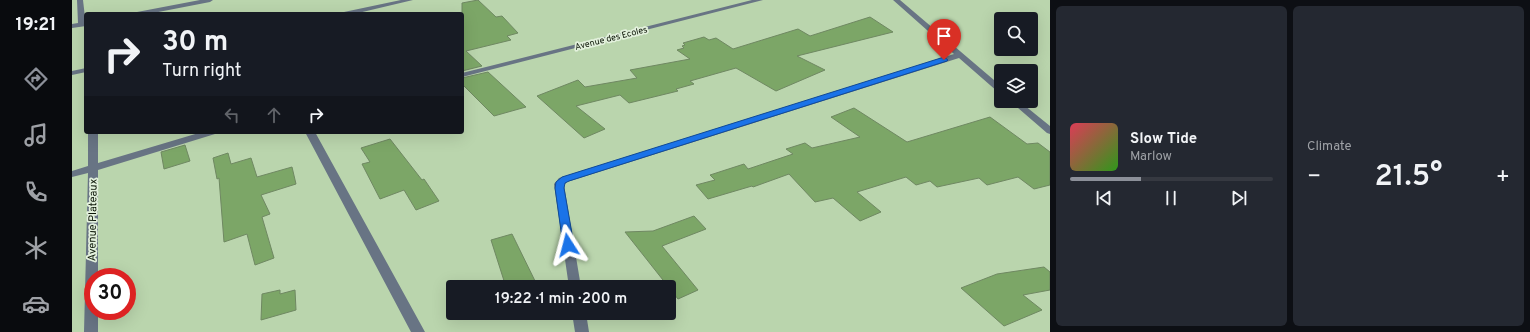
<!DOCTYPE html>
<meta charset="utf-8">
<style>
body{margin:0;font-family:Overpass,sans-serif;background:#242831;color:#f1f3f6;height:100vh;display:flex;flex-direction:column;font-size:15px;white-space:nowrap}
*{box-sizing:border-box;margin:0}
p{font-size:13px;color:#9ea1a6}
.icon{flex:none;width:22px;height:22px;fill:none;stroke:currentColor;stroke-width:2;stroke-linecap:round;stroke-linejoin:round}
.map{position:relative;flex:1;overflow:hidden}
.drawer{display:flex;flex-direction:column;gap:6px;padding:6px;background:#0d0f14;width:480px}
.drawer>*{flex:none}
.guide{position:absolute;left:12px;top:12px;width:380px;height:122px;border-radius:4px;box-shadow:0 4px 16px #0002;background:#171b24;color:#f1f3f6;overflow:hidden}
.buttons{position:absolute;left:922px;top:12px;display:grid;gap:8px}
.buttons a{display:grid;place-items:center;width:44px;height:44px;border-radius:4px;background:#171b24;box-shadow:0 4px 16px #0002;font-size:20px}
.speed{position:absolute;left:12px;top:268px;display:flex;gap:8px;font-size:20px;font-weight:700;text-align:center}
.speed>*{display:grid;place-content:center;width:52px;height:52px;border-radius:50%;background:#171b24;box-shadow:0 4px 16px #0002;line-height:1}
.speed .limit{border:6px solid #d22;background:#fff;color:#111}
.pin{position:absolute;display:grid;place-items:center;width:34px;height:34px;color:#fff;margin:-41px -17px;border-radius:50% 50% 50% 0;rotate:-45deg;box-shadow:0 0 4px #0007}
.pin .icon{rotate:45deg}
.me{position:absolute;width:44px;margin:-22px;rotate:351deg;stroke-linejoin:round;filter:drop-shadow(0 0 3px #0008)}
.turn{display:flex;align-items:center;gap:14px;height:84px;padding:0 12px;font-size:18px}
.turn .icon{width:52px;height:52px;stroke-width:2.5}
.turn b{display:block;font-size:28px;line-height:34px}
.lanes{display:flex;align-items:center;height:38px;padding:0 12px;background:#0003;justify-content:center;gap:20px;direction:ltr}
.lanes .off{opacity:.35}
.big{font-size:30px;font-weight:600;line-height:1.1}
.drawer .tile{flex:1;display:flex;flex-direction:column;justify-content:center;gap:6px;min-width:0;padding:0 14px;border-radius:6px;background:#242831}
.song{display:flex;align-items:center;gap:12px}
.cover{width:48px;height:48px;border-radius:6px;background:linear-gradient(135deg,hsl(350 70% 55%),hsl(110 70% 35%))}
.played{height:4px;border-radius:2px;background:linear-gradient(90deg,#8c9099 35%,#363941 35%)}
.keys{display:flex;justify-content:space-around;direction:ltr}
.heat{display:flex;justify-content:space-between;align-items:center;font-size:22px;direction:ltr}
.drawer .tiles{flex:1;display:grid;gap:6px;grid-template-columns:repeat(2,1fr)}
.trip{position:absolute;left:374px;top:280px;width:230px;height:40px;border-radius:4px;background:#171b24;box-shadow:0 4px 16px #0002;font-weight:600;line-height:40px;text-align:center}
main{display:flex;flex:1;min-height:0}
.dock{display:flex;flex-direction:column;width:72px;justify-content:space-around;align-items:center;background:#090b0e;color:#9ea1a6}
.dock .icon{width:28px;height:28px}
.dock .selected{color:#8c9099}
.dock b{font-size:18px;color:#f1f3f6}
.map>svg:first-child{display:block}
.building{fill:#7ca667;stroke:#6f8862}
.lines{fill:none;stroke-linecap:round;stroke-linejoin:round}
.minor{fill:#687484;fill-rule:evenodd}
.route{fill:#1a73e8;stroke:#114b97}
.labels{text-anchor:middle;stroke-width:3.5;stroke-linejoin:round;paint-order:stroke}
.far-street-label{font-size:9px;fill:#0d1708;stroke:#e3f1dd}
.street-label{font-size:11px;fill:#0d1708;stroke:#e3f1dd}
</style>
<main>
<nav class="dock">
<b>19:21</b>
<svg class="icon selected" aria-label="directions" viewBox="0 0 24 24"><path d="M12 3l9 9-9 9-9-9zM9 14v-3h6M13 9l2 2-2 2"/></svg>
<svg class="icon" aria-label="music" viewBox="0 0 24 24"><path d="M9 18V5l10-2v13"/><circle cx="6" cy="18" r="3"/><circle cx="16" cy="16" r="3"/></svg>
<svg class="icon" aria-label="phone" viewBox="0 0 24 24"><path d="M5 4h4l2 5-3 2q2 4 5 5l2-3 5 2v4C11 20 4 13 5 4z"/></svg>
<svg class="icon" aria-label="climate" viewBox="0 0 24 24"><path d="M12 3v18M4 7l16 10M4 17L20 7"/></svg>
<svg class="icon" aria-label="car" viewBox="0 0 24 24"><path d="M5 17H2v-5l4-1 3-4h7l3 4 3 1v5h-3M9 17h6M6 11h13"/><circle cx="7" cy="17" r="2"/><circle cx="17" cy="17" r="2"/></svg>
</nav>
<div class="map">
<svg width="978" height="332" viewBox="0 0 978 332">
<rect width="100%" height="100%" fill="#bad5ad"/>
<!-- building -->
<path class="building" d="M406,0l18,17 6,-1 16,17 -11,3 4,4 -45,11 16,15 -20,5v-68z
M798,17l23,15 -96,24 28,14 -49,21 -40,-23 -46,13 4,3 -18,5 2,2 -49,12 -9,-8 -44,11 29,23 -21,9 -47,-42 41,-16 7,7 52,-9 -7,-8 60,-11 -13,-9 7,-2 -2,-2 3,-1 -2,-2 21,-6 5,3 7,-2 17,11 65,-20 12,7z
M416,72l38,35 -32,9 -32,-32v-6z
M782,108l53,34 83,-25 37,27 11,-1 12,9v33l-16,4 -16,-12 -31,8 -8,-7 -42,9 -7,-6 -14,4 -10,-8 -49,15 24,20 -21,9 -27,-23 -18,4 -26,-28 -36,13 -1,-1 -44,13 -12,-14 19,-5 -5,-5 34,-11 4,5 45,-15 -7,-5 19,-6 7,5 48,-11 -29,-20z
M318,139l32,41 2,-1 15,22 -23,9 -12,-20 -24,9 -18,-35 8,-2 -9,-14z
M113,145l5,16 -26,8 -3,-17z
M156,153l3,11 20,-6 6,19 35,-10 4,17 -35,11 9,19 -8,3 12,41 -19,7 -8,-31 -23,8 -5,-64 -2,1 -4,-21z
M622,216l12,13 -44,17 36,44 -20,9 -53,-67 28,-1z
M440,234l26,53h-32l-15,-47z
M972,267l6,5v18l-27,5 19,15 -38,16 -43,-38 36,-14z
M208,290v4l15,-4 1,20 -35,10 1,-26z
M381,307v6h50l-29,5 -24,-2z"/>
<g class="lines">
<!-- minor -->
<path class="minor" d="M5,0h6l3,26 -14,2v-4l6,-1z
M128,0h13l-3,2 -62,12h-14l3,-2z
M329,0h12l-59,14h-13l3,-2z
M680,0h11l-301,77v-4z
M821,0h7l101,86v7l-3,-1 -39,-34 -392,124 -3,3 17,102h-12l-15,-103 5,-6 395,-124z
M14,68v4l-14,3v-4z
M938,101h9l31,25v8l-3,-1z
M16,132h10v31l104,-31h15l-2,2 -117,36v107h-5v34h5v21h-14l4,-159 -16,4v-6l16,-5z
M233,132h10l110,200h-14z
M500,313h14l3,19h-14z"/>
</g>
<!-- route -->
<path class="route" d="M872,57l4,3 -1,1 -378,120 -4,2 -1,5 10,57 -2,3h-7l-2,-3 -8,-57 1,-6 6,-5z"/>
<g class="labels">
<!-- far-street labels -->
<g class="far-street-label">
<text transform="translate(539 38) rotate(-14)" y="3">Avenue des Ecoles</text>
</g>
<!-- street labels -->
<g class="street-label">
<text transform="translate(20 220) rotate(-89)" y="4">Avenue Plateaux</text>
</g>
</g>
</svg>
<div class="buttons">
<a><svg class="icon" aria-label="search" viewBox="0 0 24 24"><circle cx="10" cy="10" r="6"/><path d="M15 15l6 6"/></svg></a>
<a><svg class="icon" aria-label="layers" viewBox="0 0 24 24"><path d="M12 4l9 5-9 5-9-5zM3 14l9 5 9-5"/></svg></a>
</div>
<div class="speed"><div class="limit">30</div></div>
<div class="pin" style="left:872px;top:60px;background:#d93025"><svg class="icon" aria-label="arrive" viewBox="0 0 24 24"><path d="M6 21V4h12l-3 4 3 4H6"/></svg></div>
<svg class="me" style="left:496px;top:245px" viewBox="-20 -20 40 40"><path d="M0-17L14 15 0 8-14 15z" fill="#1a73e8" stroke="#fff" stroke-width="4"/></svg>
<div class="trip">19:22 · 1 min · 200 m</div>
<div class="guide">
<div class="turn"><svg class="icon" aria-label="right" viewBox="0 0 24 24"><path d="M7 20v-9h11M14 6l5 5-5 5"/></svg><div><b>30 m</b>Turn right</div></div>
<div class="lanes"><svg class="icon off" aria-label="left" viewBox="0 0 24 24"><path d="M17 20v-9H6M10 6l-5 5 5 5"/></svg><svg class="icon off" aria-label="ahead" viewBox="0 0 24 24"><path d="M12 20V5M6 11l6-6 6 6"/></svg><svg class="icon" aria-label="right" viewBox="0 0 24 24"><path d="M7 20v-9h11M14 6l5 5-5 5"/></svg></div>
</div>
</div>
<section class="drawer">
<div class="tiles">
<div class="tile">
<div class="song"><i class="cover"></i><div><b>Slow Tide</b><p>Marlow</p></div></div>
<div class="played"></div>
<div class="keys"><svg class="icon" aria-label="previous" viewBox="0 0 24 24"><path d="M18 5L8 12l10 7zM5 5v14"/></svg><svg class="icon" aria-label="pause" viewBox="0 0 24 24"><path d="M8 5v14M16 5v14"/></svg><svg class="icon" aria-label="next" viewBox="0 0 24 24"><path d="M6 5l10 7-10 7zM19 5v14"/></svg></div>
</div>
<div class="tile"><p>Climate</p>
<div class="heat"><a>−</a><b class="big">21.5°</b><a>+</a></div>
</div>
</div>
</section>
</main>
